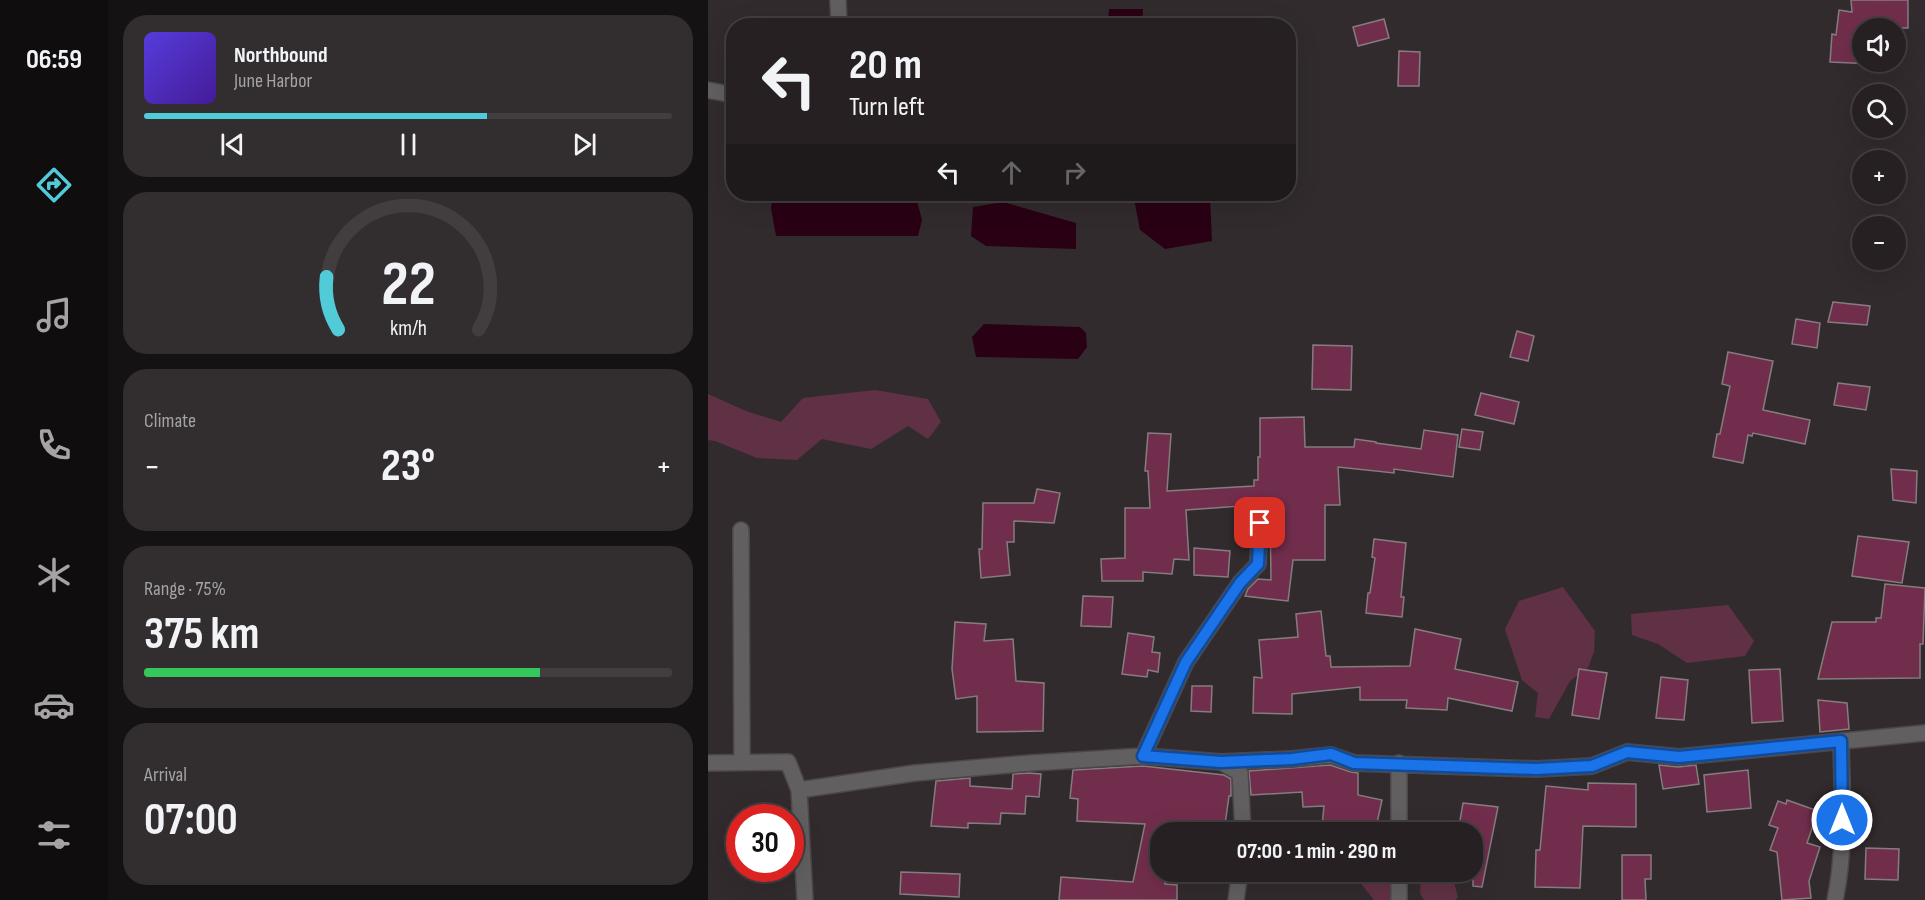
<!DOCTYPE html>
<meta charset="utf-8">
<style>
body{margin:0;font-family:"Sofia Sans Condensed",sans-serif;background:#322d2f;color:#f1f3f6;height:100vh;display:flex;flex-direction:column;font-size:22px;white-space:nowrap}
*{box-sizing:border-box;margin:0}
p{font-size:20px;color:#a4a3a5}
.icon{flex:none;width:33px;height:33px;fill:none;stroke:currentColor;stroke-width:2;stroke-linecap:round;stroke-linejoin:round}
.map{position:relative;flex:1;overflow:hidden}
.side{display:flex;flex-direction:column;gap:15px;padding:15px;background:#151213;width:600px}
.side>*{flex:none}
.hud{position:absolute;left:18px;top:18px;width:570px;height:183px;border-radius:24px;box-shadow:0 6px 24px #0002,0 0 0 2px #423e40;background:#262022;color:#f1f3f6;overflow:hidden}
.buttons{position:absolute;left:1144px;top:18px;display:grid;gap:12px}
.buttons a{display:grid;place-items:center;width:54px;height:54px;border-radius:50%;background:#262022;box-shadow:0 6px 24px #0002,0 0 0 2px #423e40;font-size:30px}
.speed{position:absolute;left:18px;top:804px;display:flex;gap:12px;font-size:30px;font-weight:700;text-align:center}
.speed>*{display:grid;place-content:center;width:78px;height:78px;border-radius:50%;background:#262022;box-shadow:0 6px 24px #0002,0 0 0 2px #423e40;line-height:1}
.speed .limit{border:9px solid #d22;background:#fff;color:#111}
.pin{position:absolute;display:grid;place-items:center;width:51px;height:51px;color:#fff;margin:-26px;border-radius:12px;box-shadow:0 3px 9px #0006}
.me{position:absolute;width:66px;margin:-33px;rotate:0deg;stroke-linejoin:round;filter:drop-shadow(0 0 4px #0008)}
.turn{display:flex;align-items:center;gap:21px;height:126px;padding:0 24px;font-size:27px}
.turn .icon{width:78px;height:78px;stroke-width:2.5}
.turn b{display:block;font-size:42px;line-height:51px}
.lanes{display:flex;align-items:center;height:57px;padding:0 24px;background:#0003;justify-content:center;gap:30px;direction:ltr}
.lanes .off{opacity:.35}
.big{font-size:45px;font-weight:700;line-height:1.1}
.side .card{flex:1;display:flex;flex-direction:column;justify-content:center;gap:9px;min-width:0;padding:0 21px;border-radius:24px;background:#322d2f}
.side .dial{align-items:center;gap:0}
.dial svg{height:156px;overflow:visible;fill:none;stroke:#423e40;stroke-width:7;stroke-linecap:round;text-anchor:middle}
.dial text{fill:#f1f3f6;stroke:none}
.song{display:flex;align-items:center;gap:18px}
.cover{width:72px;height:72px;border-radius:9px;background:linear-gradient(135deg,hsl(250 70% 55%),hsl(260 70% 35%))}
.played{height:6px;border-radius:3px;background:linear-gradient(90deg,#52cbd8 65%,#423e40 65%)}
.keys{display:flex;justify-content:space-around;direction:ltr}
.heat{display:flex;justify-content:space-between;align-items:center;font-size:33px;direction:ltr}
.charge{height:9px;border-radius:4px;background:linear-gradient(90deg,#34c759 75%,#423e40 0)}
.trip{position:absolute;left:442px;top:822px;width:333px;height:60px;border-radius:24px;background:#262022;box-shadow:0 6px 24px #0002,0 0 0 2px #423e40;font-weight:700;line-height:60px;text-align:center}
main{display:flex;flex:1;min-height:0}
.menu{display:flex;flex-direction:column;width:108px;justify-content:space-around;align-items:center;background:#0f0d0e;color:#a4a3a5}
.menu .icon{width:42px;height:42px}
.menu .on{color:#52cbd8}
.menu b{font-size:27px;color:#f1f3f6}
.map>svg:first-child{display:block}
.green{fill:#603144}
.water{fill:#2a0014}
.building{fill:#712e4c;stroke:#857c7f;stroke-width:1.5}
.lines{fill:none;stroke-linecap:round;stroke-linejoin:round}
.minor-casing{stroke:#4d4749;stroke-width:18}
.minor{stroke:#625f60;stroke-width:15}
.route-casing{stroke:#114b97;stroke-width:15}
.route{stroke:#1a73e8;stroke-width:10}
</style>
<main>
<nav class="menu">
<b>06:59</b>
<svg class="icon on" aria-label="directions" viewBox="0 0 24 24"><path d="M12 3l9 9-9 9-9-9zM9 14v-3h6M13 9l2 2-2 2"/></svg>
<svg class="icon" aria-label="music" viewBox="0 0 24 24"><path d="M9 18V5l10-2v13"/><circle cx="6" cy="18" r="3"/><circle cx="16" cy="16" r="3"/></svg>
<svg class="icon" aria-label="phone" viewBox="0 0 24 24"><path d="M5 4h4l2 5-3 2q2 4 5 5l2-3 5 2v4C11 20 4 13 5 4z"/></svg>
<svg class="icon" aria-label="climate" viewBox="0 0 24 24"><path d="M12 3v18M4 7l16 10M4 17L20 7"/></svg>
<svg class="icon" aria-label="car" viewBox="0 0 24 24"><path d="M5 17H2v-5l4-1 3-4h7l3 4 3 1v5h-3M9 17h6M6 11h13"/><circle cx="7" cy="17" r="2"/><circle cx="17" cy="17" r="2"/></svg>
<svg class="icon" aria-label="filters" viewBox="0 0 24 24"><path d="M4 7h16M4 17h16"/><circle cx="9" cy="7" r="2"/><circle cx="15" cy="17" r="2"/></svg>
</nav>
<section class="side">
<div class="card">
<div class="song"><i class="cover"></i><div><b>Northbound</b><p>June Harbor</p></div></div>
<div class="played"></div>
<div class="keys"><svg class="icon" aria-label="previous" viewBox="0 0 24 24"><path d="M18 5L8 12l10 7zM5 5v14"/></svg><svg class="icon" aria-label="pause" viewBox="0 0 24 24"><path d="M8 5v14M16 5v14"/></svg><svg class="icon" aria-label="next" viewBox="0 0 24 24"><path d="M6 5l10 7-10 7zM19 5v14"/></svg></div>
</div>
<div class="card dial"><svg viewBox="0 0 100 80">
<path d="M14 69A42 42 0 1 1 86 69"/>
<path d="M14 69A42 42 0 0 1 8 42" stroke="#52cbd8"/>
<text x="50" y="56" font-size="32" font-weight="700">22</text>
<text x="50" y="72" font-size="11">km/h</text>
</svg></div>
<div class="card"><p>Climate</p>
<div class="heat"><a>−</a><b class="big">23°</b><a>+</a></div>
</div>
<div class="card"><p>Range · 75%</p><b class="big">375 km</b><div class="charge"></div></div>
<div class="card"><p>Arrival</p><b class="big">07:00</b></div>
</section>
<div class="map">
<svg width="1217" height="900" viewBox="0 0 1217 900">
<rect width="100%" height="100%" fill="#322b2e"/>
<!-- green -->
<path class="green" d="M167,390l53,9 13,23 -13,17 -20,-13 -37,23 -49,-10 -25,21 -40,-2 -42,-17 -7,-1v-46l38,17 35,11 22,-24z
M855,587l32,44 -1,21 -6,16 -18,13 -21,38 -14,-2 3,-24 -16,-13 -17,-51 14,-28z
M1020,605l26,36 -9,15 -58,7 -29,-19 -26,-9 -1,-21z
M648,872h23l5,5 18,6 -1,17h-27l-12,-15z
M713,872h30l7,25 -3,3h-31l-4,-6z"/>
<!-- water -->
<path class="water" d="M401,9h34l-1,16h-34z
M65,194h142l7,26 -4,16h-142l-5,-28z
M502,196l2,45 -47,8 -25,-19 -6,-31z
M295,202l73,21v26l-90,-3 -15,-10 2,-29z
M276,324l96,3 6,6 1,14 -9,12 -102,-2 -4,-20z"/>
<!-- building -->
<path class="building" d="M1143,0h57v28h-45v34h11v2l-44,-2 2,-28 4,1 3,-25 13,2z
M676,19l5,19 -31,8 -5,-19z
M691,51l21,1 -1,34h-21z
M1125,302l37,4 -3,19 -39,-3z
M1088,319l24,4 -3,25 -25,-4z
M809,331l17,5 -6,25 -18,-4z
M605,345l39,1 -1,44 -39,-1z
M1020,352l45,9 -10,49 47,10 -5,24 -52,-11 -1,3 -4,-1 -5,28 -30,-6 4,-23h3l10,-48 -8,-2z
M1130,383l32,4 -4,23 -32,-5z
M773,393l38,9 -5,22 -39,-9z
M596,417l1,30h49l1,-8 21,3v1l45,6 3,-19 34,5 -5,42 -59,-8v4l-56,-6 2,38h-15v55h-32l-5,41 -43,-5 3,-7 10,-10 13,1 -1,-73h-15v-2l-69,5 3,50 -15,-1 -2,15 -29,-2v9h-41l-1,-22 24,-1v-50h25l-2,-37h-3l3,-38 23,1 -4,57 87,-5v-6h4v-23h2v-39z
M754,429l21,3 -3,18 -21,-3z
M1183,469l26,2 -1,32 -23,-3z
M329,489l23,4 -6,30 -40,-2v21h-7l3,33 -29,3 -2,-29h3l1,-46h51z
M1150,536l51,6 -7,41 -50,-7z
M666,539l32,4 -5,54h3l-2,20 -36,-4 2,-20h2l5,-35 -3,-1z
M486,548l36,3 -2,26 -34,-2z
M1177,584l40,4 -2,56h-3v34l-102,1 14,-57h44v-4h5z
M375,596l30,1 -2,30 -30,-1z
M613,611l5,45h4l1,11 79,-1 5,-37 46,10 -6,30 63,13 -6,29 -64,-13 -1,12 -41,-2 1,-8h-47v-13l-68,7v20l-39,-1 1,-36 8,1 -3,-38 39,-3 -2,-23z
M247,622l31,2 -2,17 29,-2 3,42 28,2 -1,48 -66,1v-36l-21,3 -4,-30z
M420,633l26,4 -2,15 8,1 -2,19 -10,-2 -1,7 -25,-3z
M871,669l28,4 -8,46 -27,-4z
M1072,669l3,52 -31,2 -3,-53z
M953,677l27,3 -4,40 -28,-2z
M484,686h20l-1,26 -20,-1z
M1110,700l29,3 2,26 -29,3z
M622,765l21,7 7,1v22l24,5 -7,32h-39l1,-4 -15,-2 2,-20 -21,1 -1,-15 -51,3 -2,-24z
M951,765l19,2 18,-2 3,19 -36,5z
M435,766l81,9 7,4v17h-2l-5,36h-63v40h7l-3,12 12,1v15h-118l2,-23 72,5 12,-58 -68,-3 1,-22 -8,-1 3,-28z
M1040,770l3,38 -44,4 -3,-37z
M321,773l12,1 -2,23 -13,-1 -1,18 -24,-1 -1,11 -32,-1v5l-37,-2 5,-45 34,-3v8l42,3 1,-15z
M880,783l48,1v43l-53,-1 -3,62 -45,-1 1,-37h4l6,-64 42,4z
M1079,800l31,11 -11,32 13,4 -11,34 2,17 -29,2 -5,-48 -7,-2 8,-22 -9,-3 9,-24 8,3z
M755,803l35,4 -16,80 -9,-1v-54h-15z
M1158,848l33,1 -1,31 -33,-1z
M914,855h29v24h-6l1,21h-24z
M193,872l59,2 -1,23 -59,-3z"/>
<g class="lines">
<defs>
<path id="minor" d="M130,0l1,26
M0,90l26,5
M33,530l1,231
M435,756l43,-94 54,-79 18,-19 2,-41
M513,762l19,11 3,59
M0,763l80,-1 11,28 6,110
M691,763v69
M91,790l116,-17 116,-10 112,-7 78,6 71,-3 39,-4 23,8 182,6 56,-3 35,-14 52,5 246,-24
M691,872v28
M528,900l4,-28
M1127,900c11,-52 7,-106 6,-159"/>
</defs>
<!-- minor casing -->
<use href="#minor" class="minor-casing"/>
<!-- minor -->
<use href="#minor" class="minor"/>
</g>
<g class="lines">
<defs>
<path id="route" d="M552,523l-2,41 -18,19 -54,79 -43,94 78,6 71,-3 39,-5 23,9 182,6 56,-3 35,-14 52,5 162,-16 1,79"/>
</defs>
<!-- route casing -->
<use href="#route" class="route-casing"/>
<!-- route -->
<use href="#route" class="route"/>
</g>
</svg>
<div class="buttons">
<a><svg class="icon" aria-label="sound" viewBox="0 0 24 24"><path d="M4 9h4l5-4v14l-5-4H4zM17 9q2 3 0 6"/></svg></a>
<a><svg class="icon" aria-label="search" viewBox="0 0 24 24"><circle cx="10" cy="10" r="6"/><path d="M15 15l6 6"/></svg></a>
<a>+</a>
<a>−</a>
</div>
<div class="speed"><div class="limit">30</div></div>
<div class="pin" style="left:552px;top:523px;background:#d93025"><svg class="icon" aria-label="arrive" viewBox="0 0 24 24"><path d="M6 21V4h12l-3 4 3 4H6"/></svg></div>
<svg class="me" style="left:1134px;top:820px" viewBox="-20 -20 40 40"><circle r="17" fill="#1a73e8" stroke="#fff" stroke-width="3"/><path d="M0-11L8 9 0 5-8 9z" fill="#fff"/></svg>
<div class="trip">07:00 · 1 min · 290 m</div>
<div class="hud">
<div class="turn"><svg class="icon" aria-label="left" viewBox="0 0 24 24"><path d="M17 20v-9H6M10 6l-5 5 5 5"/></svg><div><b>20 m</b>Turn left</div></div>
<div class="lanes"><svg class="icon" aria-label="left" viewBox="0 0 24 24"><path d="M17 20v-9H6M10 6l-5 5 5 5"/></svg><svg class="icon off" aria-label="ahead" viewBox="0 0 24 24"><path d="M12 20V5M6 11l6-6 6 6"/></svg><svg class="icon off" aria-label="right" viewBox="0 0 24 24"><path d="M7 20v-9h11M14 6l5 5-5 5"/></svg></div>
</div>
</div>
</main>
